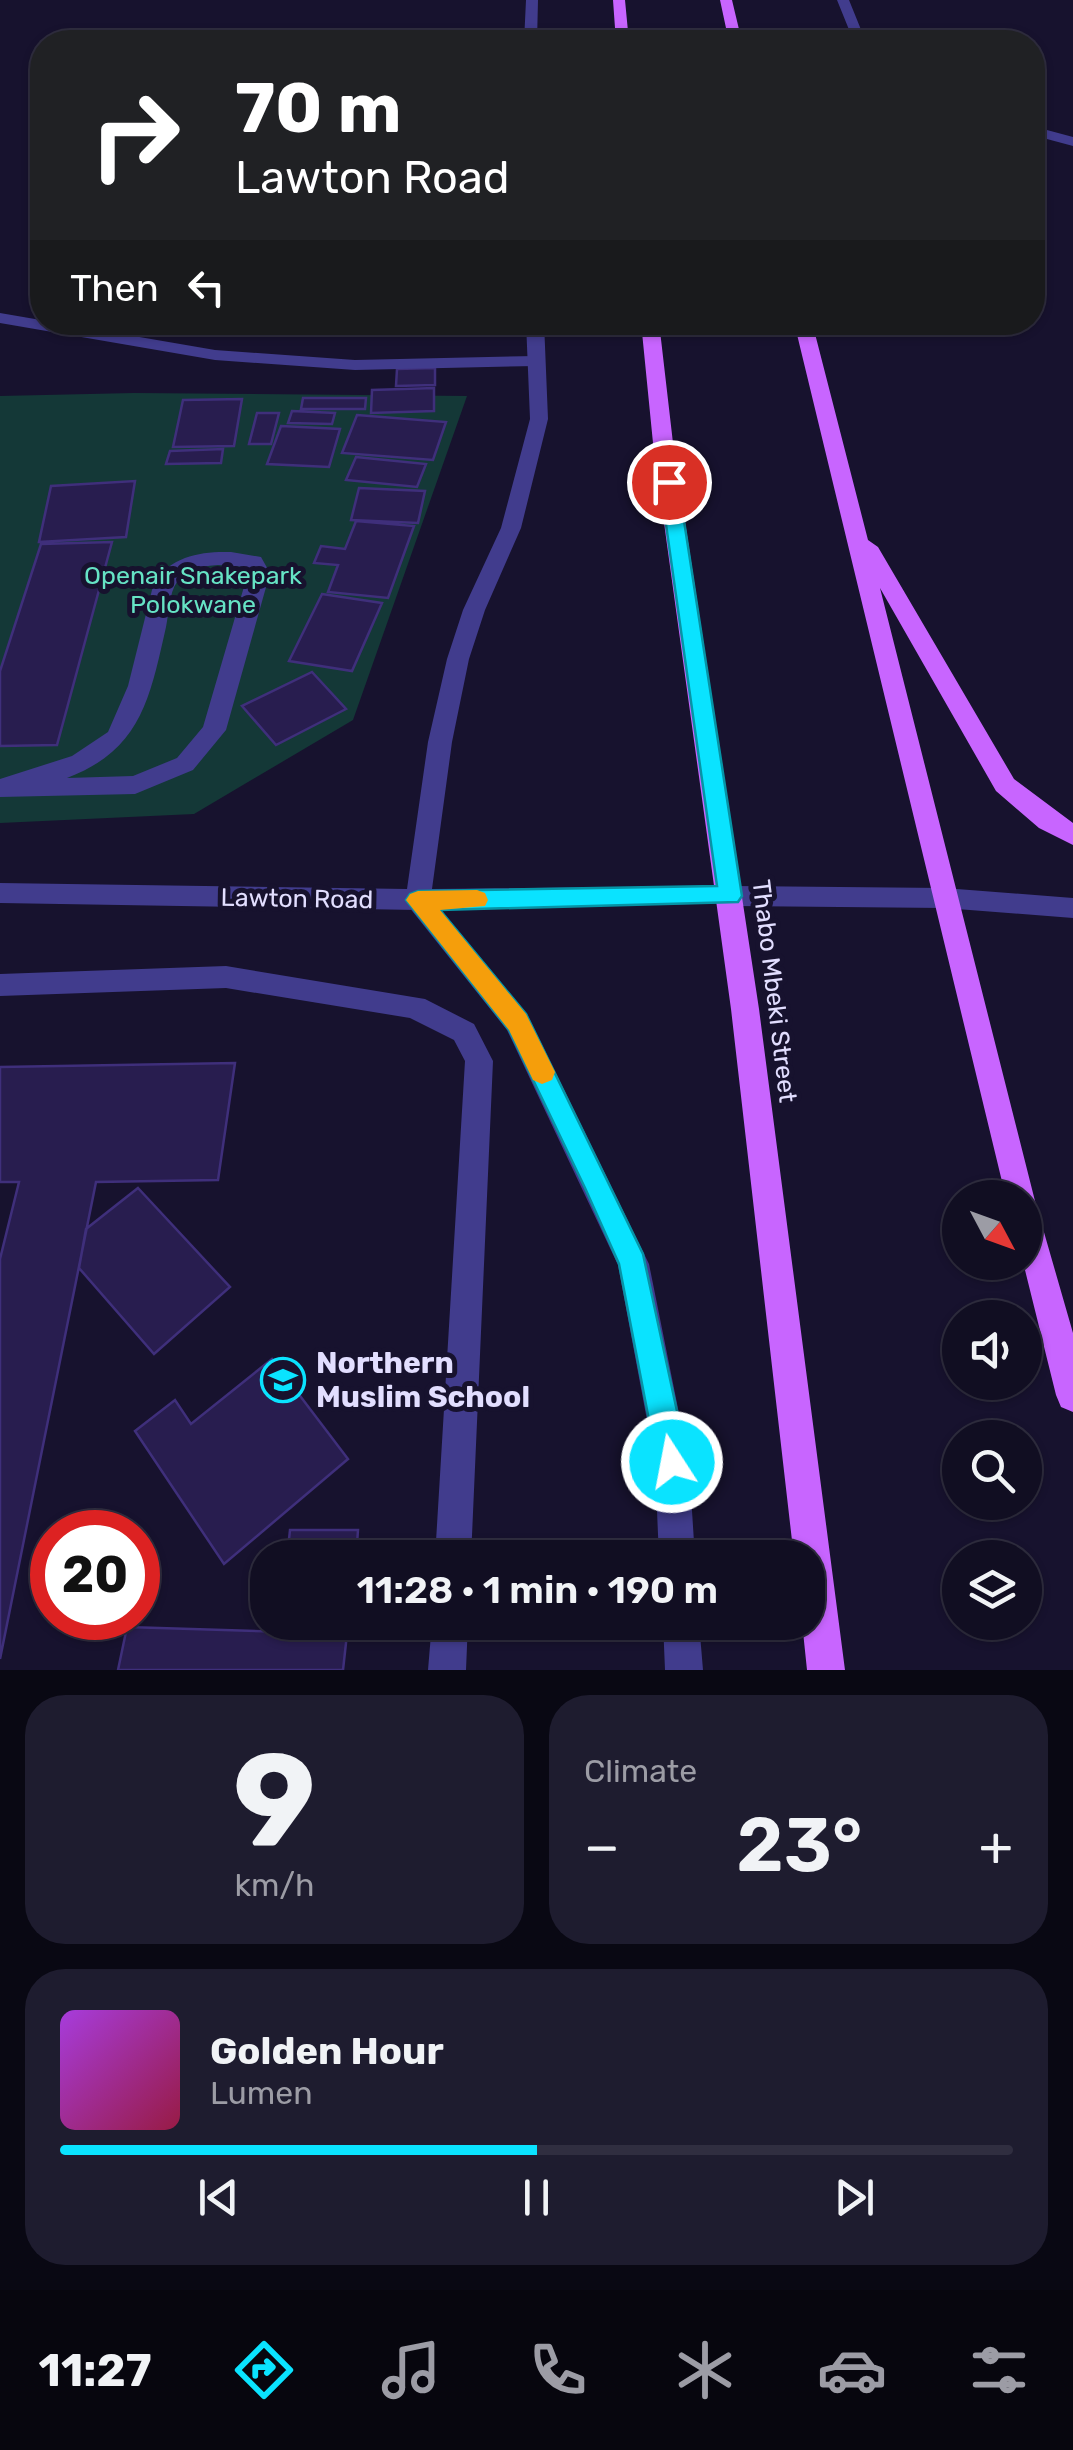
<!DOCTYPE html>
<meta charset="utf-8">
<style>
body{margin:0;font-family:Rubik,sans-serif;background:#1e1c2f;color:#f1f3f6;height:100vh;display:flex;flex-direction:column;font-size:38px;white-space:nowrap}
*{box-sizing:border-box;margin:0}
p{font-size:32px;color:#9c9ca5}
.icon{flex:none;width:55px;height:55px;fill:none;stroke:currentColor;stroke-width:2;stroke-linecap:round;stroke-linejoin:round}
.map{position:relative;height:1670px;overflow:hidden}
.panel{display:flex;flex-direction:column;gap:25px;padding:25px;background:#090813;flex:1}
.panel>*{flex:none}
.guide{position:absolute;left:30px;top:30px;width:1015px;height:305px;border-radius:40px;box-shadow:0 2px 8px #0004,0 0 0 2px #302e40;background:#202124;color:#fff;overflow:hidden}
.needle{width:65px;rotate:131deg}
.tools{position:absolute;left:942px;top:1180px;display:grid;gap:20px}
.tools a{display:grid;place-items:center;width:100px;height:100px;border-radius:50%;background:#110e22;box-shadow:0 2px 8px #0004,0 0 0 2px #302e40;font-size:50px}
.speed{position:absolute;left:30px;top:1510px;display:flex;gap:20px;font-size:50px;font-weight:700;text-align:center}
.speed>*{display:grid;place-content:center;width:130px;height:130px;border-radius:50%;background:#110e22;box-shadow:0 2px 8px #0004,0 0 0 2px #302e40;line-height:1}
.speed .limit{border:15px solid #d22;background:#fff;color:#111}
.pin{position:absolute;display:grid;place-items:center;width:85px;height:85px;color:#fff;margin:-42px;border:5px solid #fff;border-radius:50%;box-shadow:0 2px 10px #0007}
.me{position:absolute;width:110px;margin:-55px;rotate:349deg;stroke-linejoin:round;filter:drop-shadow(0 0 8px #0008)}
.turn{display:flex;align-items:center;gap:35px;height:210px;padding:0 40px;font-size:45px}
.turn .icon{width:130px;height:130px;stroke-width:2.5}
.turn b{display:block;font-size:70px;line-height:85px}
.then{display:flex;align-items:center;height:95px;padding:0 40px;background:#0003;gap:20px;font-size:38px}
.big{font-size:75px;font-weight:600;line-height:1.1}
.panel .widget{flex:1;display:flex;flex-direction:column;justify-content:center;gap:15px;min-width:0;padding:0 35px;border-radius:40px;background:#1e1c2f}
.panel .dial{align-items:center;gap:0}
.dial b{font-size:130px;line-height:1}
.song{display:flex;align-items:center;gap:30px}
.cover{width:120px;height:120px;border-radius:15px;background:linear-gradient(135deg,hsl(280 70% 55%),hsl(340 70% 35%))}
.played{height:10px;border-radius:5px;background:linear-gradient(90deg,#0ae3ff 50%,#302e40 50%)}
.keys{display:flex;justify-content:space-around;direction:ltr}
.heat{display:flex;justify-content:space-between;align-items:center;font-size:55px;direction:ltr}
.panel .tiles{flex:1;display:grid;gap:25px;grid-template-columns:1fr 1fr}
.widget:last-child{grid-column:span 2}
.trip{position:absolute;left:250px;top:1540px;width:575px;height:100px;border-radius:40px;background:#110e22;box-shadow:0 2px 8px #0004,0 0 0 2px #302e40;font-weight:600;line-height:100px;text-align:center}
.menu{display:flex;height:160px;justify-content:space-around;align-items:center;background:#07060e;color:#9c9ca5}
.menu .icon{width:70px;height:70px}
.menu .current{color:#0ae3ff}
.menu b{font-size:45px;color:#f1f3f6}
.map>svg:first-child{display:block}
.green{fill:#143837}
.building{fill:#281d4f;stroke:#3f2f7b;stroke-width:2.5}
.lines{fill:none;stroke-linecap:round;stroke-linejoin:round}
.service{fill:#413c8d;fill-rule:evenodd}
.minor{fill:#413c8d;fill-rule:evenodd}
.tertiary{fill:#413c8d;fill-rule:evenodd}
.primary{fill:#c865ff;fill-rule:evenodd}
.route{fill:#0ae3ff;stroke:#0694a6;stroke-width:2.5}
.slow{fill:#f59e0b}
.labels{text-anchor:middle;stroke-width:10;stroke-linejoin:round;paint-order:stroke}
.park-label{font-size:25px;fill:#66e3c5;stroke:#17122e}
.street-label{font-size:25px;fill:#e2deff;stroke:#17122e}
.near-poi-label{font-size:30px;font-weight:bold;fill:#e2deff;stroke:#17122e;text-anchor:start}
</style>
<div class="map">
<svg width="1073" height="1670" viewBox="0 0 1073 1670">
<rect width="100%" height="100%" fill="#17122e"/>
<!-- green -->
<path class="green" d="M134,393l333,3 -114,324 -159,94 -194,9v-427z"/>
<!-- building -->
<path class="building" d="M435,368v17l-39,1 1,-17z
M434,388v23l-63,2 1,-23z
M303,398h63l-1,11h-64z
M242,399l-8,47 -61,1 10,-47z
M292,411l43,2 -3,11 -44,-1z
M257,413h22l-8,31h-22z
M357,415l89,7 -13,38 -91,-7z
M281,426l59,3 -11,38 -62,-3z
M223,449l-2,14 -55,1 4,-13z
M356,457l70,7 -9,23 -71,-7z
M135,481l-9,56 -87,5 12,-56z
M359,488l66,3 -7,32 -67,-3z
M356,521l58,5 -26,72 -60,-6 10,-27 -24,-2 7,-17 24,3z
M112,542l-55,203 -57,1v-75l41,-127z
M322,594l60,9 -30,68 -63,-10z
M312,672l34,37 -70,36 -34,-39z
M235,1063l-17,117 -122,2 -96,477v-400l19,-77h-19v-115z
M138,1188l92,99 -76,67 -75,-86 7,-39z
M272,1359l76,100 -124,105 -89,-133 40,-31 16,24z
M290,1530h68l-2,28h-69z
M127,1627l220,7 -4,36h-225z"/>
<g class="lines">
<!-- service -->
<path class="service" d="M0,313l215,37 140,10 181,-4 9,5 -9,5 -181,4 -140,-10 -215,-37z
M231,552l30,5 9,16 -44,157 -33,40 -58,24 -135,3v-18l72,-23 36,-24 20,-46 26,-104c18,-26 47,-31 77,-30zM218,565l28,2 2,6 -45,154 -26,31 -44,18 -66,2c74,-28 83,-80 99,-151 3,-14 3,-34 11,-45 8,-13 27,-16 41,-17z
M418,890l9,3 100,121 122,250 40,199 6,95h-36l-4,-95 -37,-198 -111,-235 -98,-123 -4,-7 4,-7z
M226,966l199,33 49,25 19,37 -22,497h-36l30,-497 -11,-21 -44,-22 -184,-30 -226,8v-22z
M432,1622h36l-2,48h-38z
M663,1622h36l4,48h-38z"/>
<!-- minor -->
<path class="minor" d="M526,0h12l-1,42h-13z
M837,0h12l17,42h-12z
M1032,126l41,11v9l-41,-11z
M526,322h18l4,97 -27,109 -36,82 -16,49 -17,83 -20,147 298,-3 9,3 4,7 -4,7 -321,7 -418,-7v-20l407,6 21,-147 19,-83 16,-49 38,-82 29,-109z"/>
<!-- tertiary -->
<path class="tertiary" d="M730,886l214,2 129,10v20l-129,-10 -214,-2 -9,-3 -4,-7 4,-7z"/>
<!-- primary -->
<path class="primary" d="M613,0h12l4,42h-13z
M720,0h12l10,42h-13z
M641,322h18l14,121 86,566 86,661h-38l-5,-48h6v-64h-14l-63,-549 -78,-566z
M794,322h18l56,218 10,7 136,232 59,44v22l-34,-17 -43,-37 -116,-203 155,613 38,132v79l-12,-5 -5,-12 -33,-133 2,-64h-19z"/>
</g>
<!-- route -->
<path class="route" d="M669,477l9,5 64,414 -4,6 -298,8 86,104 117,240 45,208 -5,12 -11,4 -11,-4 -4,-12 -38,-198 -34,-76 -76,-158 -103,-130 4,-6 8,-3 299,-5 -57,-404z"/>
<!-- slow -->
<path class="slow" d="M477,890l8,3 3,7 -3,6 -45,4 86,104 29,58 -3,8 -10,4 -9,-4 -24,-50 -103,-130 4,-6 8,-3z"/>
<!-- icons -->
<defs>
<symbol id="school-ring" viewBox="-11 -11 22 22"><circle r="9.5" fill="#17122e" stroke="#0ae3ff" stroke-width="1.5"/><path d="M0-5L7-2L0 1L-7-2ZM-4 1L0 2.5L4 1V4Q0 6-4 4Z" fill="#0ae3ff"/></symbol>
</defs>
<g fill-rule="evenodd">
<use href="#school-ring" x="258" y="1355" width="50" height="50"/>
</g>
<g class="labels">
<!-- park labels -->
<g class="park-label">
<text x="193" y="584">Openair Snakepark<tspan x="193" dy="29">Polokwane</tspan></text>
</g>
<!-- street labels -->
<g class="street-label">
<text transform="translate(297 898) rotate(1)" y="9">Lawton Road</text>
<text transform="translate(775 991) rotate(83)" y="9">Thabo Mbeki Street</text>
</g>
<!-- near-poi labels -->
<g class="near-poi-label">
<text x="316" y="1373">Northern<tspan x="316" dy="34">Muslim School</tspan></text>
</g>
</g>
</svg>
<div class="tools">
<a><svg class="needle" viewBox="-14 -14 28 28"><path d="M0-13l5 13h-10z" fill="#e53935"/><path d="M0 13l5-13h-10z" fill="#9c9ca5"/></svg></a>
<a><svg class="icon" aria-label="sound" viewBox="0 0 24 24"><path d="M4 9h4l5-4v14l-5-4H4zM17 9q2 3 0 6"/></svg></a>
<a><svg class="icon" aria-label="search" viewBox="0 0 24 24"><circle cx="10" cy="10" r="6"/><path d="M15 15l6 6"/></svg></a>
<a><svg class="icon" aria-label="layers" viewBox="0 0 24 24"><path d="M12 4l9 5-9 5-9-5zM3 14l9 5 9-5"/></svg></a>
</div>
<div class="speed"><div class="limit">20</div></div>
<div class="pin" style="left:669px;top:482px;background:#d93025"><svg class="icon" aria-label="arrive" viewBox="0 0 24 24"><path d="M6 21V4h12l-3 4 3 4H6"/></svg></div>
<svg class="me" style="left:672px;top:1462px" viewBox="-20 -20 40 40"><circle r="17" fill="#0ae3ff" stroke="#fff" stroke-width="3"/><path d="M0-11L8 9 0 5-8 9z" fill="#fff"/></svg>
<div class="trip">11:28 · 1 min · 190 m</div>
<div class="guide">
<div class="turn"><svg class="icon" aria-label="right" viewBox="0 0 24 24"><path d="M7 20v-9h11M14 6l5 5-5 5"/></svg><div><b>70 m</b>Lawton Road</div></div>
<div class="then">Then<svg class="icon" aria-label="left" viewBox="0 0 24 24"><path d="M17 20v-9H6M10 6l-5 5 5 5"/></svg></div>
</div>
</div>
<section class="panel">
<div class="tiles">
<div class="widget dial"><b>9</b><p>km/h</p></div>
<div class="widget"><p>Climate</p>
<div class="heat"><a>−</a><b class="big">23°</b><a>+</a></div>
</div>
<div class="widget">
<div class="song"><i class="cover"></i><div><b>Golden Hour</b><p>Lumen</p></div></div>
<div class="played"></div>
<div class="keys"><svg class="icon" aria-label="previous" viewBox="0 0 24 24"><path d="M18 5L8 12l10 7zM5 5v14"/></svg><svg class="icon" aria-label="pause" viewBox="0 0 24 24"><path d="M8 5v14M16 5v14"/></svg><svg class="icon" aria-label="next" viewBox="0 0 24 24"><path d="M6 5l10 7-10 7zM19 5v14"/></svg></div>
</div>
</div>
</section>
<nav class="menu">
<b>11:27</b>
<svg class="icon current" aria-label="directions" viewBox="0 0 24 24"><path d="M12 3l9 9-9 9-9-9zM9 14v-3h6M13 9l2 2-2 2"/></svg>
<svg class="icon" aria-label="music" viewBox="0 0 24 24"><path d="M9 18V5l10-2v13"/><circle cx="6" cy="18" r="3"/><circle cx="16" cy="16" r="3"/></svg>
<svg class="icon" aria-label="phone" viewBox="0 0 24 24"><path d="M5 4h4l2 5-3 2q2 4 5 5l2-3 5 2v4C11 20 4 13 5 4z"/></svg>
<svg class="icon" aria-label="climate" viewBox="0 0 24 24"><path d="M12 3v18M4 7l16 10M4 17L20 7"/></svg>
<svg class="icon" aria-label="car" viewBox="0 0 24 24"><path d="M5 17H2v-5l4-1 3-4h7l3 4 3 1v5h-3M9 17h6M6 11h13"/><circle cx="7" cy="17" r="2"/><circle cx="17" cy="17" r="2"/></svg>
<svg class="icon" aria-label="filters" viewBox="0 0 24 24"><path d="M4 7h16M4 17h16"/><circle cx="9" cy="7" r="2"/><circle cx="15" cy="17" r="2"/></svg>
</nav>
